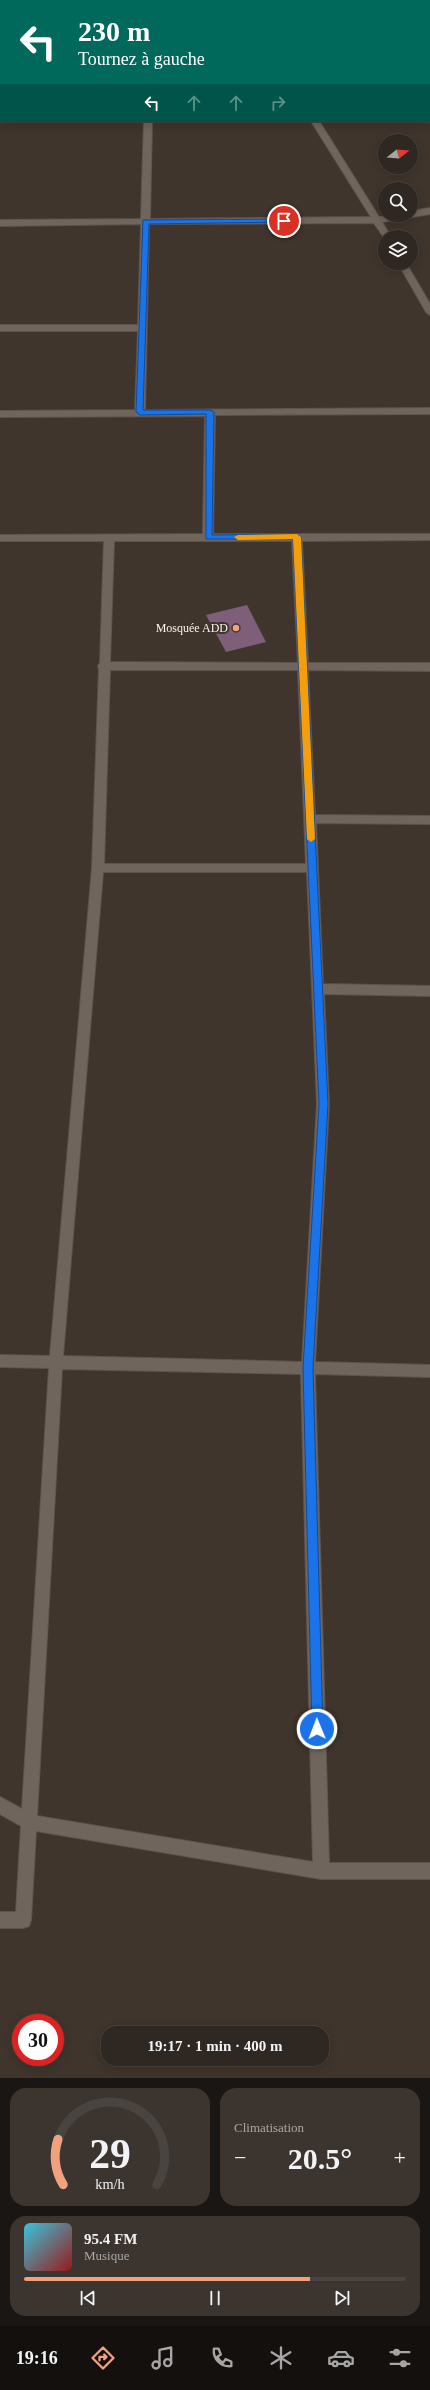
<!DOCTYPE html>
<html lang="fr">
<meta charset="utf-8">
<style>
body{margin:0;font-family:Georgia,serif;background:#3b342f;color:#f1f3f6;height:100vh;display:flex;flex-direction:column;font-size:15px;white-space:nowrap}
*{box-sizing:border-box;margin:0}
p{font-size:13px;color:#a7a6a5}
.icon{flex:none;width:22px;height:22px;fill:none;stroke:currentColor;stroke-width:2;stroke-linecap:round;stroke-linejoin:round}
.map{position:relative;height:2078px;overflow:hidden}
.drawer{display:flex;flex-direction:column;gap:10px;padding:10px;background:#1a1613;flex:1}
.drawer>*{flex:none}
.banner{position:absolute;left:0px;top:0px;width:430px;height:122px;box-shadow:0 2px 10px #0003,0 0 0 1px #4a4440;background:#00695c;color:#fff;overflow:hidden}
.needle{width:26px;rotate:73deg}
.controls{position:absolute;left:378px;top:134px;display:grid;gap:8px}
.controls a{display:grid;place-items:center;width:40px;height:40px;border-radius:50%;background:#2f2822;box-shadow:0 2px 10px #0003,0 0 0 1px #4a4440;font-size:20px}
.speed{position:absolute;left:12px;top:2014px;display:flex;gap:8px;font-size:20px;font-weight:700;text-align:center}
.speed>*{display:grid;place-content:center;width:52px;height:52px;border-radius:50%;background:#2f2822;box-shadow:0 2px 10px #0003,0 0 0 1px #4a4440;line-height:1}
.speed .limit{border:6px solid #d22;background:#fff;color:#111}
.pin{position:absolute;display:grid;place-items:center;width:34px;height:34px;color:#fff;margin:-17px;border:2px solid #fff;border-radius:50%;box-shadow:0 1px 4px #0007}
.me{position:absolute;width:44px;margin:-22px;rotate:359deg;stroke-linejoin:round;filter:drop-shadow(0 0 3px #0008)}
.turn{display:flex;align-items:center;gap:14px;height:84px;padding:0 12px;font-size:18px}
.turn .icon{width:52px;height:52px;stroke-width:2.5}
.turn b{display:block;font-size:28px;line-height:34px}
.lanes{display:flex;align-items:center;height:38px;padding:0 12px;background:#0003;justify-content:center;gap:20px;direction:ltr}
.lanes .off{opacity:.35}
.big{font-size:30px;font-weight:700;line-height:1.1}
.drawer .card{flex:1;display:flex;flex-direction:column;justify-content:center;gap:6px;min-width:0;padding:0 14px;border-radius:16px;background:#3b342f}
.drawer .dial{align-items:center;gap:0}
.dial svg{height:104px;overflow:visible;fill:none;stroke:#4a4440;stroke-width:7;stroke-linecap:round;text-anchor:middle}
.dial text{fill:#f1f3f6;stroke:none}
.song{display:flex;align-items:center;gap:12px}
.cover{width:48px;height:48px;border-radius:6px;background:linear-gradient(135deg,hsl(190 70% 55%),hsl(0 70% 35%))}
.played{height:4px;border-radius:2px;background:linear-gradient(90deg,#f2a17e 75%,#4a4440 75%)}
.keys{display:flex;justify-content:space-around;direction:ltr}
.heat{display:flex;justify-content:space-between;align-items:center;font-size:22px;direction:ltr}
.drawer .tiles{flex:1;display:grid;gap:10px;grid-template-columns:1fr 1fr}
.card:last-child{grid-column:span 2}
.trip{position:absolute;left:101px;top:2026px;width:228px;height:40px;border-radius:16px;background:#2f2822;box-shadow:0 2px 10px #0003,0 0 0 1px #4a4440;font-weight:700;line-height:40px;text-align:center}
.tabs{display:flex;height:64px;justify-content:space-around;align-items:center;background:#13100e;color:#a7a6a5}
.tabs .icon{width:28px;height:28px}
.tabs .selected{color:#f2a17e}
.tabs b{font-size:18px;color:#f1f3f6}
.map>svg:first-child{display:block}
.building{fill:#7e5e79}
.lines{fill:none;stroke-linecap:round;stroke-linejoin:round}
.minor-casing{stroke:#5d544d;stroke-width:2}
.minor{fill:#70655c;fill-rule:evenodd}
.route{fill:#1a73e8;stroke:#114b97}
.slow{fill:#f59e0b}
.poi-dot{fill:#f2a17e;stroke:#3f352d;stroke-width:1.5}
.labels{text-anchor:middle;stroke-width:4;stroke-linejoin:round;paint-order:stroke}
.poi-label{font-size:12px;fill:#faf3ee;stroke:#3f352d;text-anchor:end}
</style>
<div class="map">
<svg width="430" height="2078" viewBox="0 0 430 2078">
<rect width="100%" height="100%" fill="#3f352d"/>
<!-- building -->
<path class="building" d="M247,605l19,37 -40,10 -20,-37z"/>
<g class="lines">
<defs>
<path id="minor" d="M92,0h8l-9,1z
M236,0h8l1,1h-8z
M282,0h14l-15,1z
M402,0h8l1,1h-8z
M0,31h1v4h-1z
M429,33h1v5h-1z
M429,45h1v4h-1z
M0,63h1v4h-1z
M144,121h8l-2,98 221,-2 -60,-96h8l60,96 32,-2v-4l19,-3v6l-48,8 9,15h-6v2l-11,-16 -225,1 -4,186 285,-2v6l-215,1 -2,119h217v6l-128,1 6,122h122v8l-122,-1 7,145 115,1v8l-114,-1 7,161 107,2v10l-106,-2 5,110 -14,258 115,3v12l-115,-3 14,489h101v16h-109l-285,-48 -5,89 -2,6 -6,2h-23v-16h16l5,-86 -21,-12v-17l22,12 27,-441 -49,-1v-12l50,1 42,-488 7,-199 -1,-3 2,-3 4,-122h-104v-6l203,-1 2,-118 -205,1v-6l135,-1 3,-79h-138v-6h138l3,-101 -141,2v-6l141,-1zM114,541h178l6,122 -188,-1zM110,670h188l8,194h-202zM103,872h204l10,232 -15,258 -239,-6zM62,1369l239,5 12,488 -276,-46z
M398,263h8l24,41v11l-4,-3z"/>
</defs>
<!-- minor casing -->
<use href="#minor" class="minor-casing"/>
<!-- minor -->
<use href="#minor" class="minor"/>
</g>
<!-- route -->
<path class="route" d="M284,219l3,3 -138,2 -6,186h67l4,2 -2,123 85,-1 4,3 27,567 -15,264 10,361 -6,6 -5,-6 -9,-361 16,-264 -26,-565h-87v-125l-66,1 -4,-3 7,-192z"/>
<!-- slow -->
<path class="slow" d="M297,534l4,3 14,302 -4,3 -4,-3 -14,-300 -55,1 -4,-3 4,-2z"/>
<!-- markers -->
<circle class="poi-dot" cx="236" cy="628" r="4"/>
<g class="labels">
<!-- poi labels -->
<g class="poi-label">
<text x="228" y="632">Mosquée ADD</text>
</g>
</g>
</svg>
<div class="controls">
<a><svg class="needle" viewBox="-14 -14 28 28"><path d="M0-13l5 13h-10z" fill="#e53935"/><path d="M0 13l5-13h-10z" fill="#a7a6a5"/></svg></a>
<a><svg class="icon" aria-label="search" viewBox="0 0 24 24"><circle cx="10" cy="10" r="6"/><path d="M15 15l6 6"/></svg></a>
<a><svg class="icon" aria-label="layers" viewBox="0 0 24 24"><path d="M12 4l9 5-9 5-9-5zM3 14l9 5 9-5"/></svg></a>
</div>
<div class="speed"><div class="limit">30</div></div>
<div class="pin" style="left:284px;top:221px;background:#d93025"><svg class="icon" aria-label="arrive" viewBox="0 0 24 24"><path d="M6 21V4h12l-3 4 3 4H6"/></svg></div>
<svg class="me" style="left:317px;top:1729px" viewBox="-20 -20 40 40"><circle r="17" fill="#1a73e8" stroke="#fff" stroke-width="3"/><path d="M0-11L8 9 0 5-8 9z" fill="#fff"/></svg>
<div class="trip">19:17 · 1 min · 400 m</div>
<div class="banner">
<div class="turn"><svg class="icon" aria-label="left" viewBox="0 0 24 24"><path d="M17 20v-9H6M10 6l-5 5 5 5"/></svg><div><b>230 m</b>Tournez à gauche</div></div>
<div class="lanes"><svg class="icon" aria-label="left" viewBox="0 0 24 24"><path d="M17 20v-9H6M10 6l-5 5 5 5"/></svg><svg class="icon off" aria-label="ahead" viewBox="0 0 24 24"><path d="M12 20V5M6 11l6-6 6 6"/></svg><svg class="icon off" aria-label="ahead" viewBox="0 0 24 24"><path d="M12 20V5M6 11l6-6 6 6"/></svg><svg class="icon off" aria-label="right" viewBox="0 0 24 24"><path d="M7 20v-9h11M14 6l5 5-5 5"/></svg></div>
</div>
</div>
<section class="drawer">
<div class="tiles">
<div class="card dial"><svg viewBox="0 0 100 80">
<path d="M14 69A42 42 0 1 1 86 69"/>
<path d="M14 69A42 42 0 0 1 10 34" stroke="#f2a17e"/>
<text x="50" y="56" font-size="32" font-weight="700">29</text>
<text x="50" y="72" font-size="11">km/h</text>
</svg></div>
<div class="card"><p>Climatisation</p>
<div class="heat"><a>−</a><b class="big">20.5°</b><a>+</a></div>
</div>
<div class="card">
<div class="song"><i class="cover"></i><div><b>95.4 FM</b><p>Musique</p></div></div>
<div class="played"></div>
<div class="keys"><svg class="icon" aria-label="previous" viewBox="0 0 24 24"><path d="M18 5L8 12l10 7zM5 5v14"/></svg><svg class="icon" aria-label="pause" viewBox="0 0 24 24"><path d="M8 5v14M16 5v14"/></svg><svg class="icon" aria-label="next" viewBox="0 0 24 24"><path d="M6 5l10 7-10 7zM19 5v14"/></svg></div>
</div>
</div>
</section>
<nav class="tabs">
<b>19:16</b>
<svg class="icon selected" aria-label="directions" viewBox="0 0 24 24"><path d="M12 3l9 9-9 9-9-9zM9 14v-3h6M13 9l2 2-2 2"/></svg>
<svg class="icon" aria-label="music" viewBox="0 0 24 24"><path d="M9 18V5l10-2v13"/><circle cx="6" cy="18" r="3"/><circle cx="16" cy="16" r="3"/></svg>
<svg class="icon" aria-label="phone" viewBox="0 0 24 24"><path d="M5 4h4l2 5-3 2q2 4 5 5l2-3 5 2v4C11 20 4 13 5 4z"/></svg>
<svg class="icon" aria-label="climate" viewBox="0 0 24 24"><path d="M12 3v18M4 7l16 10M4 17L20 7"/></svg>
<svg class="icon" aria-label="car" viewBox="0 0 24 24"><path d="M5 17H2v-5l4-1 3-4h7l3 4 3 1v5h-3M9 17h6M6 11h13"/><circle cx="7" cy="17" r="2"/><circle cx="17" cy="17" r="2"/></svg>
<svg class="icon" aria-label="filters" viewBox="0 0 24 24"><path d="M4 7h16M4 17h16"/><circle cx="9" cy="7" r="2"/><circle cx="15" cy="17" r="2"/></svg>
</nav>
